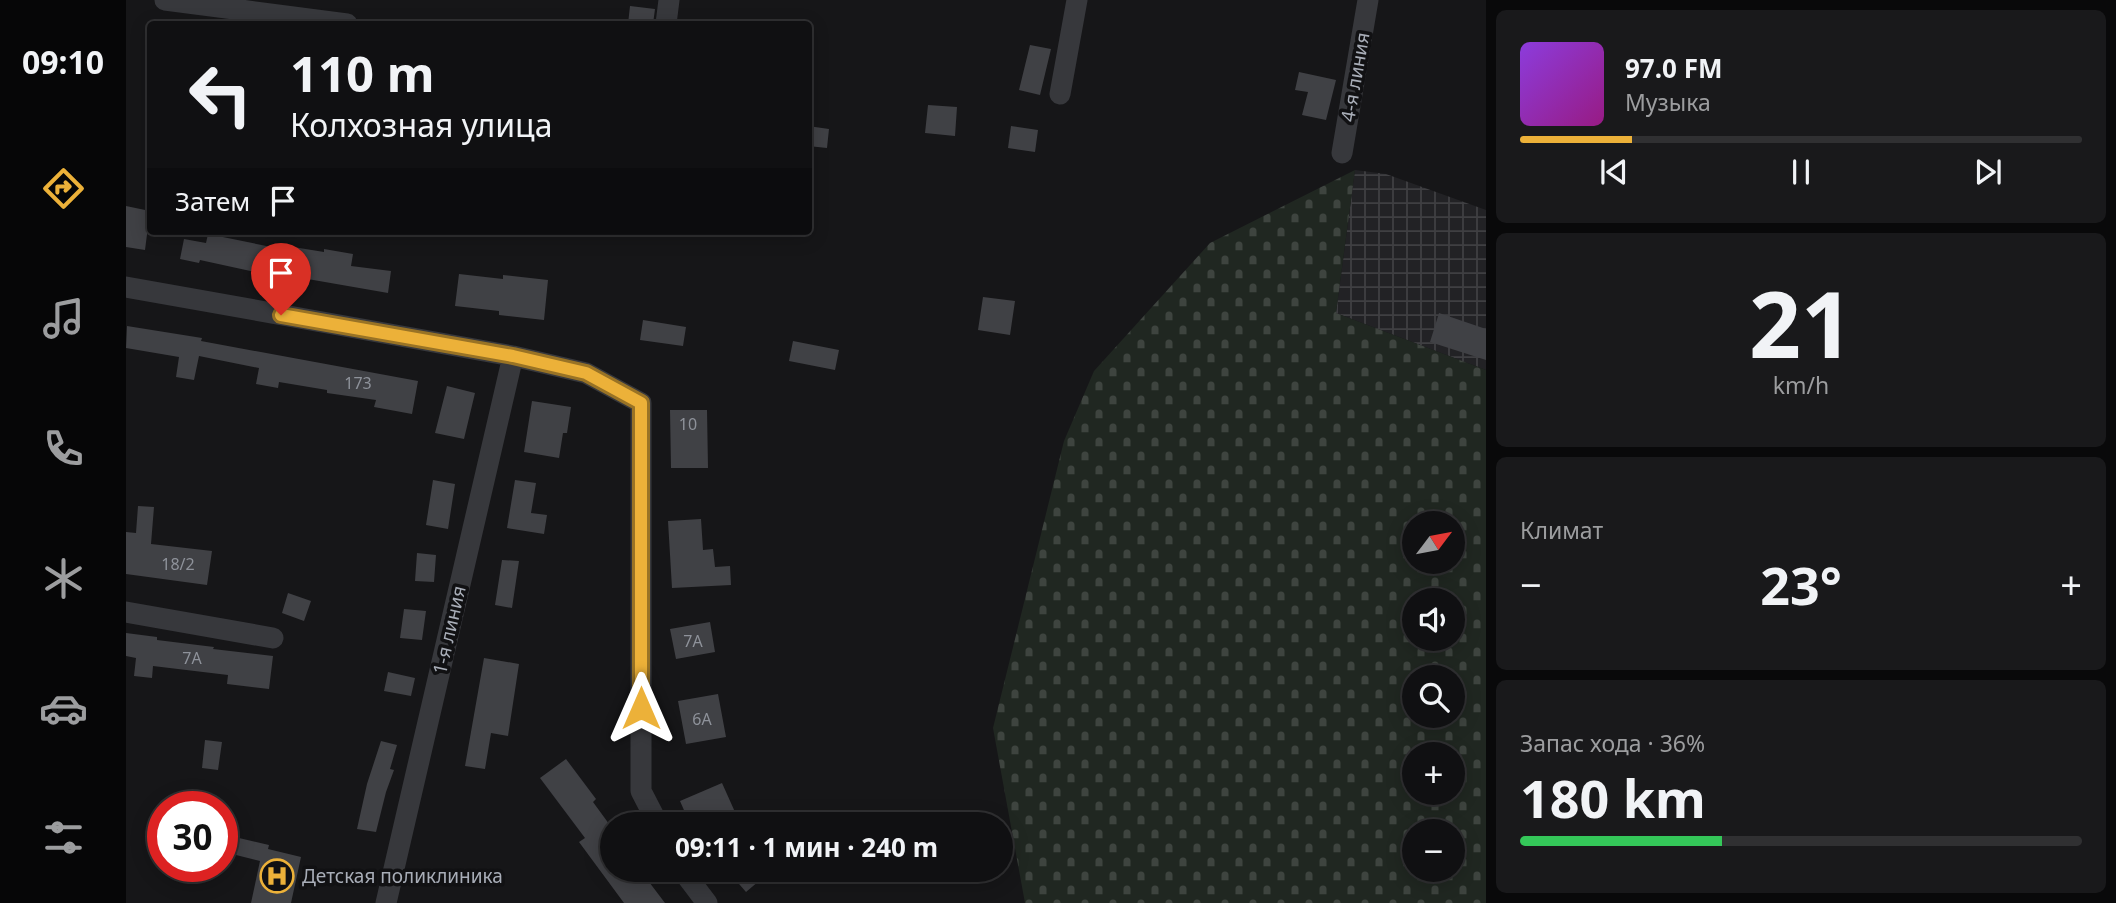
<!DOCTYPE html>
<html lang="ru">
<meta charset="utf-8">
<style>
body{margin:0;font-family:"Noto Sans",sans-serif;background:#19191b;color:#f1f3f6;height:100vh;display:flex;flex-direction:column;font-size:26px;white-space:nowrap}
*{box-sizing:border-box;margin:0}
p{font-size:23px;color:#9c9d9f}
.icon{flex:none;width:38px;height:38px;fill:none;stroke:currentColor;stroke-width:2;stroke-linecap:round;stroke-linejoin:round}
.map{position:relative;flex:1;overflow:hidden}
.sheet{display:flex;flex-direction:column;gap:10px;padding:10px;background:#09090a;width:630px}
.sheet>*{flex:none}
.top-card{position:absolute;left:21px;top:21px;width:665px;height:214px;border-radius:7px;box-shadow:0 4px 18px #0003,0 0 0 2px #303032;background:#101012;color:#f1f3f6;overflow:hidden}
.needle{width:46px;rotate:58deg}
.fabs{position:absolute;left:1276px;top:511px;display:grid;gap:14px}
.fabs a{display:grid;place-items:center;width:63px;height:63px;border-radius:50%;background:#101012;box-shadow:0 4px 18px #0003,0 0 0 2px #303032;font-size:35px}
.speed{position:absolute;left:21px;top:791px;display:flex;gap:14px;font-size:35px;font-weight:700;text-align:center}
.speed>*{display:grid;place-content:center;width:91px;height:91px;border-radius:50%;background:#101012;box-shadow:0 4px 18px #0003,0 0 0 2px #303032;line-height:1}
.speed .limit{border:10px solid #d22;background:#fff;color:#111}
.pin{position:absolute;display:grid;place-items:center;width:60px;height:60px;color:#fff;margin:-72px -30px;border-radius:50% 50% 50% 0;rotate:-45deg;box-shadow:0 0 7px #0007}
.pin .icon{rotate:45deg}
.me{position:absolute;width:77px;margin:-38px;rotate:0deg;stroke-linejoin:round;filter:drop-shadow(0 0 5px #0008)}
.turn{display:flex;align-items:center;gap:24px;height:147px;padding:0 28px;font-size:32px}
.turn .icon{width:91px;height:91px;stroke-width:2.5}
.turn b{display:block;font-size:49px;line-height:60px}
.then{display:flex;align-items:center;height:66px;padding:0 28px;background:#0003;gap:14px;font-size:26px}
.big{font-size:52px;font-weight:700;line-height:1.1}
.sheet .card{flex:1;display:flex;flex-direction:column;justify-content:center;gap:10px;min-width:0;padding:0 24px;border-radius:10px;background:#19191b}
.sheet .dial{align-items:center;gap:0}
.dial b{font-size:91px;line-height:1}
.song{display:flex;align-items:center;gap:21px}
.cover{width:84px;height:84px;border-radius:10px;background:linear-gradient(135deg,hsl(270 70% 55%),hsl(310 70% 35%))}
.played{height:7px;border-radius:4px;background:linear-gradient(90deg,#ecb139 20%,#303032 20%)}
.keys{display:flex;justify-content:space-around;direction:ltr}
.heat{display:flex;justify-content:space-between;align-items:center;font-size:38px;direction:ltr}
.charge{height:10px;border-radius:5px;background:linear-gradient(90deg,#34c759 36%,#303032 0)}
.trip{position:absolute;left:474px;top:812px;width:413px;height:70px;border-radius:35px;background:#101012;box-shadow:0 4px 18px #0003,0 0 0 2px #303032;font-weight:700;line-height:70px;text-align:center}
main{display:flex;flex:1;min-height:0}
.tab-bar{display:flex;flex-direction:column;width:126px;justify-content:space-around;align-items:center;background:#060607;color:#9c9d9f}
.tab-bar .icon{width:49px;height:49px}
.tab-bar .selected{color:#ecb139}
.tab-bar b{font-size:32px;color:#f1f3f6}
.map>svg:first-child{display:block}
.industrial{fill:url(#industrial-grid)}
.cemetery{fill:url(#cemetery-stones);fill-rule:evenodd}
.building{fill:#404145}
.lines{fill:none;stroke-linecap:round;stroke-linejoin:round}
.minor{stroke:#37383c;stroke-width:21}
.route-casing{stroke:#997325;stroke-width:18}
.route{stroke:#ecb139;stroke-width:12}
.labels{text-anchor:middle;stroke-width:7;stroke-linejoin:round;paint-order:stroke}
.number-label{font-size:16px;fill:#8e929a}
.street-label{font-size:19px;fill:#a8adb7;stroke:#111113}
.poi-label{font-size:19px;fill:#a8adb7;stroke:#111113;text-anchor:start}
</style>
<main>
<nav class="tab-bar">
<b>09:10</b>
<svg class="icon selected" aria-label="directions" viewBox="0 0 24 24"><path d="M12 3l9 9-9 9-9-9zM9 14v-3h6M13 9l2 2-2 2"/></svg>
<svg class="icon" aria-label="music" viewBox="0 0 24 24"><path d="M9 18V5l10-2v13"/><circle cx="6" cy="18" r="3"/><circle cx="16" cy="16" r="3"/></svg>
<svg class="icon" aria-label="phone" viewBox="0 0 24 24"><path d="M5 4h4l2 5-3 2q2 4 5 5l2-3 5 2v4C11 20 4 13 5 4z"/></svg>
<svg class="icon" aria-label="climate" viewBox="0 0 24 24"><path d="M12 3v18M4 7l16 10M4 17L20 7"/></svg>
<svg class="icon" aria-label="car" viewBox="0 0 24 24"><path d="M5 17H2v-5l4-1 3-4h7l3 4 3 1v5h-3M9 17h6M6 11h13"/><circle cx="7" cy="17" r="2"/><circle cx="17" cy="17" r="2"/></svg>
<svg class="icon" aria-label="filters" viewBox="0 0 24 24"><path d="M4 7h16M4 17h16"/><circle cx="9" cy="7" r="2"/><circle cx="15" cy="17" r="2"/></svg>
</nav>
<div class="map">
<svg width="1360" height="903" viewBox="0 0 1360 903">
<defs>
<pattern id="industrial-grid" width="8" height="8" patternUnits="userSpaceOnUse" patternTransform="scale(1.75)"><rect width="8" height="8" fill="#222225"/><path d="M0 4h8M4 0v8" fill="none" stroke="#3f3f42"/></pattern>
<pattern id="cemetery-stones" width="16" height="16" patternUnits="userSpaceOnUse" patternTransform="scale(1.75)"><rect width="16" height="16" fill="#202721"/><path d="M2 7V4a2 2 0 0 1 4 0v3zM10 15v-3a2 2 0 0 1 4 0v3z" fill="#3e443f"/></pattern>
</defs>
<rect width="100%" height="100%" fill="#161618"/>
<!-- industrial -->
<path class="industrial" d="M1229,170l31,4 100,36v160l-150,-57z"/>
<!-- cemetery -->
<path class="cemetery" d="M1229,170l-19,143 150,57v533h-461l-32,-175 71,-287 30,-70 116,-128zM1288,523h38v39h-38zM1288,600h38v39h-38zM1288,677h38v39h-38zM1288,754h38v39h-38zM1326,831v39h-38v-39z"/>
<!-- building -->
<path class="building" d="M504,6l25,3 -2,15h-25z
M904,45l21,4 -11,46 -21,-5z
M1173,72l37,8 -10,40 -24,-5 6,-23 -13,-2z
M802,105l29,2 -2,29 -30,-3z
M682,126l21,3 -2,19 -19,-2z
M885,126l27,4 -3,22 -27,-4z
M0,206l24,5 -5,39 -19,-3z
M82,234l78,16 1,-4 37,6v-3l29,5 -2,12 40,5 -3,22 -132,-23 -1,2 -55,-12 -1,3 -19,-4 4,-20 22,4z
M333,274l44,5v-4l45,5 -4,40 -45,-5v-4l-44,-5z
M857,297l32,4 -5,34 -32,-5z
M1313,313l47,16v31l-56,-18z
M517,320l43,7 -3,19 -43,-6z
M1,326l75,12 -1,3 217,40 -6,33 -38,-7 2,-7 -49,-7v-3l-48,-8 -1,6 -22,-4 3,-16 -60,-12 -5,24 -18,-3 3,-20 -53,-9z
M667,341l46,9 -4,20 -46,-9z
M321,386l28,7 -11,46 -29,-6z
M406,401l39,6 -4,26h-4l-4,25 -35,-6z
M544,410h37l1,58h-37z
M307,480l22,4 -7,45 -22,-4z
M389,480l21,3 -5,30 16,2 -3,19 -37,-6z
M12,506l16,1 -3,37 61,7 -5,34 -81,-11v-42l10,1z
M575,519l2,31 10,-1 2,18 15,-1 1,19 -59,3 -4,-67z
M291,553l19,2 -2,27 -19,-1z
M376,560l17,1 -7,47 -17,-3z
M162,593l23,8 -7,20 -22,-8z
M278,609l22,2 -4,29 -22,-2z
M584,622l5,30 -39,7 -6,-30z
M0,633l31,4v3l57,7 -1,2 60,7 -4,33 -42,-5 1,-9 -75,-9 -1,12 -18,-2 2,-18 -10,-2z
M358,658l35,6 -11,72 -17,-3 -6,36 -20,-3z
M262,672l27,6 -4,18 -27,-5z
M592,694l8,43 -40,7 -8,-43z
M79,740l17,2 -4,28 -16,-2z
M255,741l16,4 -7,24 4,1 -8,22 -10,40 -19,-3 10,-45z
M440,759l30,40 -3,3 19,26v42h28l25,33h-41l-45,-61 6,-4 -45,-60z
M596,783l13,29 -29,12h-16l-10,-23z
M113,838l30,7 -1,4 33,8 -10,46h-40l9,-42 -24,-6z
M601,870h45l-26,22z"/>
<g class="lines">
<!-- minor -->
<path class="minor" d="M39,0l182,24
M540,24l3,-24
M934,94l17,-94
M1216,153l26,-153
M0,287l387,69 73,17 55,30v388l17,33
M0,612l147,26
M556,870l25,33
M260,903l127,-547"/>
</g>
<g class="lines">
<defs>
<path id="route" d="M155,315l232,41 73,17 55,30v305"/>
</defs>
<!-- route casing -->
<use href="#route" class="route-casing"/>
<!-- route -->
<use href="#route" class="route"/>
</g>
<!-- icons -->
<defs>
<symbol id="hospital-ring" viewBox="-11 -11 22 22"><circle r="9.5" fill="#111113" stroke="#ecb139" stroke-width="1.5"/><path d="M-5-5h3v3.5h4V-5h3V5h-3V1.5h-4V5h-3Z" fill="#ecb139"/></symbol>
</defs>
<g fill-rule="evenodd">
<use href="#hospital-ring" x="132" y="857" width="38" height="38"/>
</g>
<g class="labels">
<!-- number labels -->
<g class="number-label">
<text x="232" y="389">173</text>
<text x="562" y="430">10</text>
<text x="52" y="570">18/2</text>
<text x="567" y="647">7А</text>
<text x="66" y="664">7А</text>
<text x="576" y="725">6А</text>
</g>
<!-- street labels -->
<g class="street-label">
<text transform="translate(1229 77) rotate(-80)" y="7">4-я линия</text>
<text transform="translate(323 630) rotate(-77)" y="7">1-я линия</text>
</g>
<!-- poi labels -->
<g class="poi-label">
<text x="176" y="883">Детская поликлиника</text>
</g>
</g>
</svg>
<div class="fabs">
<a><svg class="needle" viewBox="-14 -14 28 28"><path d="M0-13l5 13h-10z" fill="#e53935"/><path d="M0 13l5-13h-10z" fill="#9c9d9f"/></svg></a>
<a><svg class="icon" aria-label="sound" viewBox="0 0 24 24"><path d="M4 9h4l5-4v14l-5-4H4zM17 9q2 3 0 6"/></svg></a>
<a><svg class="icon" aria-label="search" viewBox="0 0 24 24"><circle cx="10" cy="10" r="6"/><path d="M15 15l6 6"/></svg></a>
<a>+</a>
<a>−</a>
</div>
<div class="speed"><div class="limit">30</div></div>
<div class="pin" style="left:155px;top:315px;background:#d93025"><svg class="icon" aria-label="arrive" viewBox="0 0 24 24"><path d="M6 21V4h12l-3 4 3 4H6"/></svg></div>
<svg class="me" style="left:515px;top:708px" viewBox="-20 -20 40 40"><path d="M0-17L14 15 0 8-14 15z" fill="#ecb139" stroke="#fff" stroke-width="4"/></svg>
<div class="trip">09:11 · 1 мин · 240 m</div>
<div class="top-card">
<div class="turn"><svg class="icon" aria-label="left" viewBox="0 0 24 24"><path d="M17 20v-9H6M10 6l-5 5 5 5"/></svg><div><b>110 m</b>Колхозная улица</div></div>
<div class="then">Затем<svg class="icon" aria-label="arrive" viewBox="0 0 24 24"><path d="M6 21V4h12l-3 4 3 4H6"/></svg></div>
</div>
</div>
<section class="sheet">
<div class="card">
<div class="song"><i class="cover"></i><div><b>97.0 FM</b><p>Музыка</p></div></div>
<div class="played"></div>
<div class="keys"><svg class="icon" aria-label="previous" viewBox="0 0 24 24"><path d="M18 5L8 12l10 7zM5 5v14"/></svg><svg class="icon" aria-label="pause" viewBox="0 0 24 24"><path d="M8 5v14M16 5v14"/></svg><svg class="icon" aria-label="next" viewBox="0 0 24 24"><path d="M6 5l10 7-10 7zM19 5v14"/></svg></div>
</div>
<div class="card dial"><b>21</b><p>km/h</p></div>
<div class="card"><p>Климат</p>
<div class="heat"><a>−</a><b class="big">23°</b><a>+</a></div>
</div>
<div class="card"><p>Запас хода · 36%</p><b class="big">180 km</b><div class="charge"></div></div>
</section>
</main>
